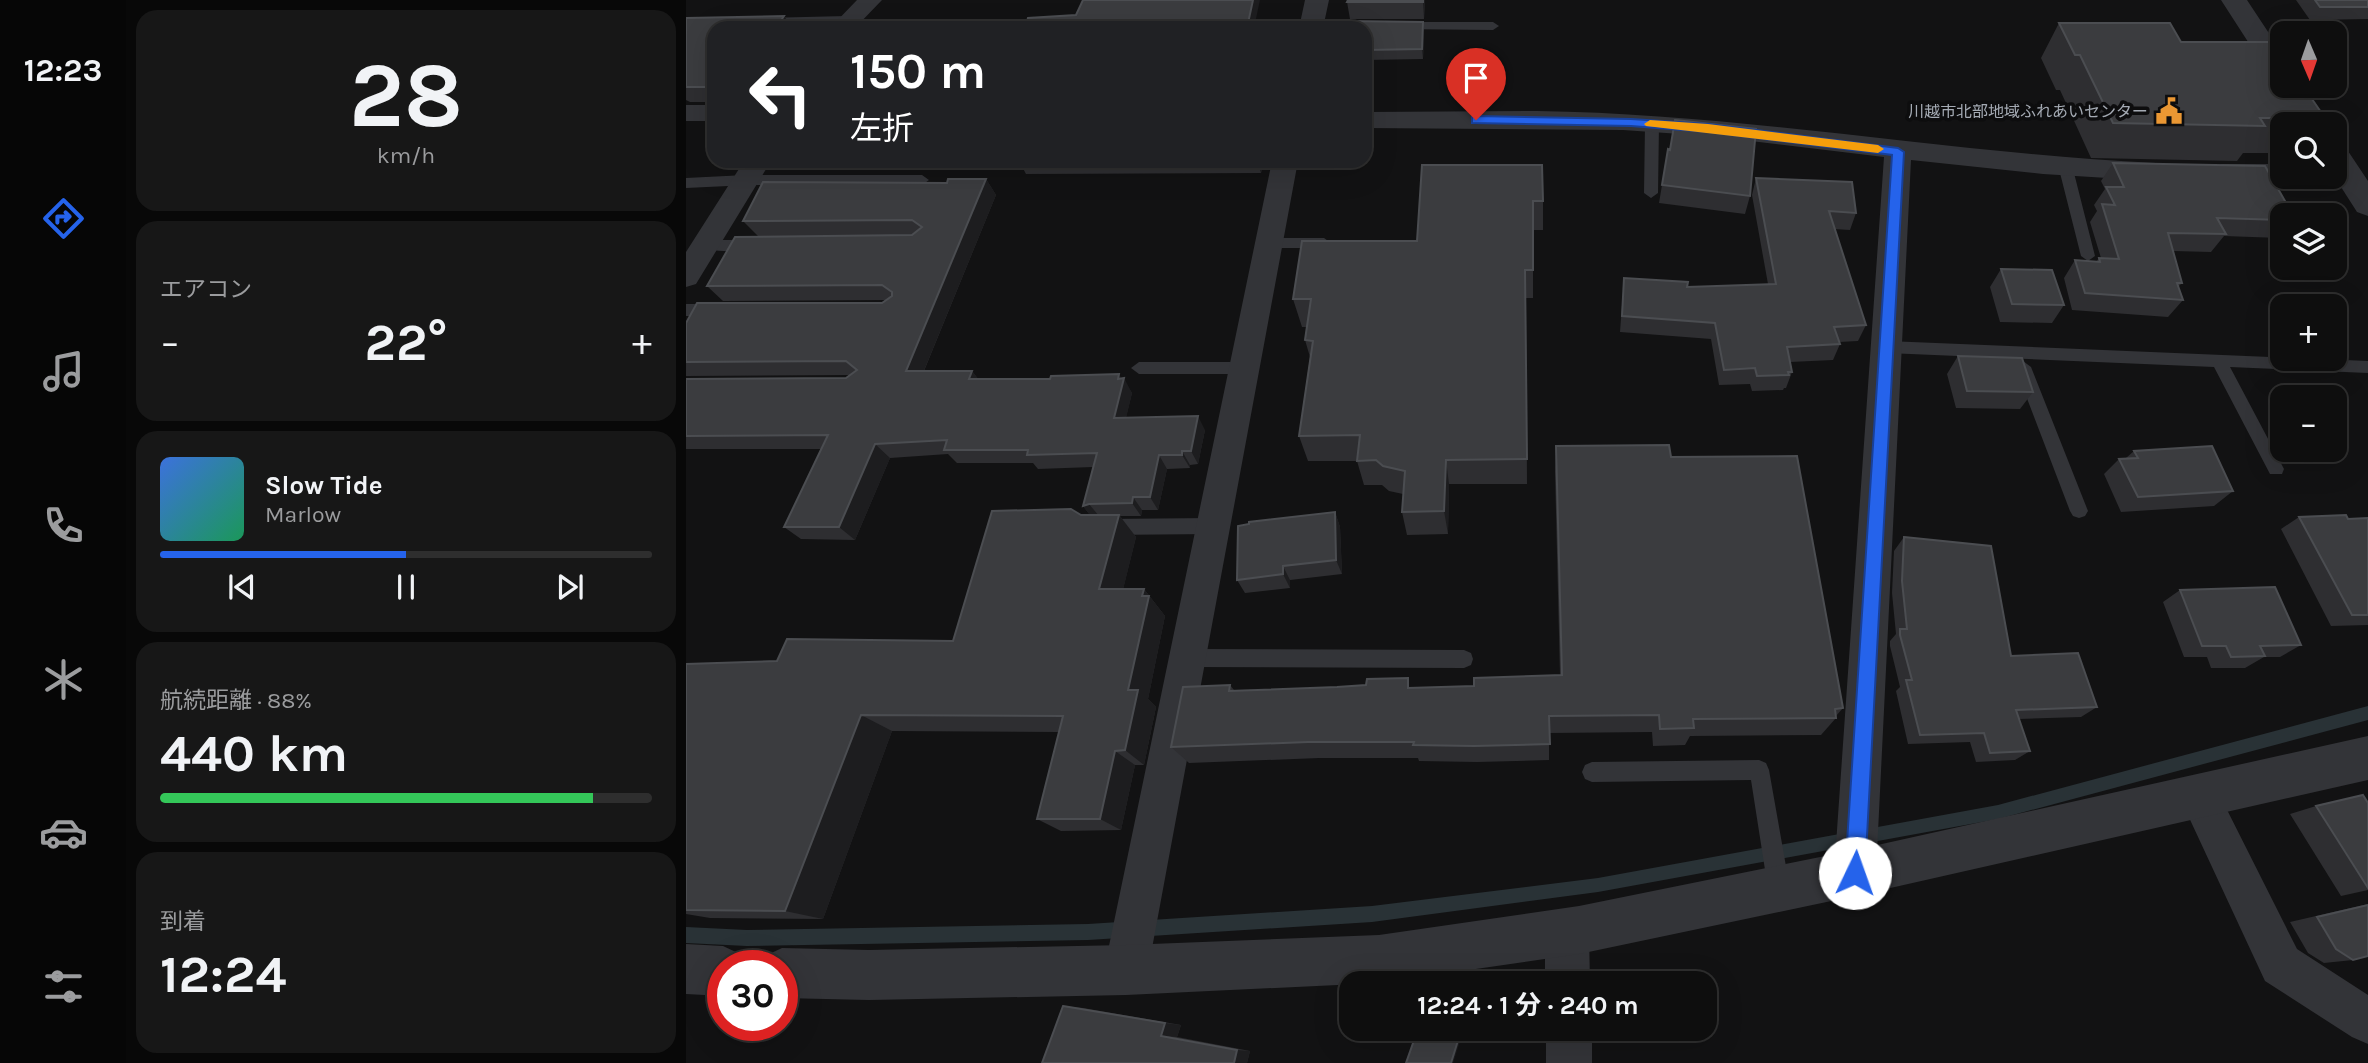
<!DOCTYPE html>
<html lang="ja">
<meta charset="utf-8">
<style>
body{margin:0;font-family:Karla,"Noto Sans JP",sans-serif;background:#171717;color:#f1f3f6;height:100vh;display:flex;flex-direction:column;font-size:26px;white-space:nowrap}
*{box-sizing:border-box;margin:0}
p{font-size:23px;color:#9b9c9e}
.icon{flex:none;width:38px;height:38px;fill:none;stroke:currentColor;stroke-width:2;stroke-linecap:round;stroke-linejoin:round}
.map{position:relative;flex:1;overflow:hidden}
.sheet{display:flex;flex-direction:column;gap:10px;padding:10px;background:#080808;width:560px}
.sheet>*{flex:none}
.banner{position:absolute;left:21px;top:21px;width:665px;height:147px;border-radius:21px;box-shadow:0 7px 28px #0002,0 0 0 2px #2e2e2e;background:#202124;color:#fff;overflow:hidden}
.needle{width:46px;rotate:178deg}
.fabs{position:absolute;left:1584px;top:21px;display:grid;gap:14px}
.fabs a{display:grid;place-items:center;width:77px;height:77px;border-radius:14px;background:#0e0e0e;box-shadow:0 7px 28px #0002,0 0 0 2px #2e2e2e;font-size:35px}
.speed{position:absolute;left:21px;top:950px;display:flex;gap:14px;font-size:35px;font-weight:700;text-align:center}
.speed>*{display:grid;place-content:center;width:91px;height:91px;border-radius:50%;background:#0e0e0e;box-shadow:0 7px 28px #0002,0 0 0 2px #2e2e2e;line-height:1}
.speed .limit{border:10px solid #d22;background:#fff;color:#111}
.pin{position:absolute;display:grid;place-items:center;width:60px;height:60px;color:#fff;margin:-72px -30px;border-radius:50% 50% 50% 0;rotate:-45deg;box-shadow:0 0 7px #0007}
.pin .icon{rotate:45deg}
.me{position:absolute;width:77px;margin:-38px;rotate:3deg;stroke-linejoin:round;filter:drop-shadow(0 0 5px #0008)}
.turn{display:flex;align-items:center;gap:24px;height:147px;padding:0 28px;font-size:32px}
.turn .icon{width:91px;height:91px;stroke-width:2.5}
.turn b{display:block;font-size:49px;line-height:60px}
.big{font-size:52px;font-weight:700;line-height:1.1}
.sheet .tile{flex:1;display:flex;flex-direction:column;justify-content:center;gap:10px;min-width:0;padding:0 24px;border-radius:21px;background:#171717}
.sheet .dial{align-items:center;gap:0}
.dial b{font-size:91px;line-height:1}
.song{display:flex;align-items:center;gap:21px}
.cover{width:84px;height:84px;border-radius:10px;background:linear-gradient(135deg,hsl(220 70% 55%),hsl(150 70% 35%))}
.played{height:7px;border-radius:4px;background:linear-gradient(90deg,#2563eb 50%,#2e2e2e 50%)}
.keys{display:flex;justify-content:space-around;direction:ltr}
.heat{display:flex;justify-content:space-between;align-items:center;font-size:38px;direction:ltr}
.charge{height:10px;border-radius:5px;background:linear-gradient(90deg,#34c759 88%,#2e2e2e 0)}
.trip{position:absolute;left:653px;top:971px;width:378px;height:70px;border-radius:21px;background:#0e0e0e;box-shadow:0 7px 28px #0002,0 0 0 2px #2e2e2e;font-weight:700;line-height:70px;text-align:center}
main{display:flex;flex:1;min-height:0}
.tabs{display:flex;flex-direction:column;width:126px;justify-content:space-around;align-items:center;background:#060606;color:#9b9c9e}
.tabs .icon{width:49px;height:49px}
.tabs .selected{color:#2563eb}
.tabs b{font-size:32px;color:#f1f3f6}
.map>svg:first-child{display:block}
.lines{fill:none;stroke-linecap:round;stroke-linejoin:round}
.stream{fill:#293236;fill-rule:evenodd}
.service{fill:#333438;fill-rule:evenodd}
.minor{fill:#333438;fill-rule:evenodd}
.tertiary{fill:#333438;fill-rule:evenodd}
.wall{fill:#2e2e31}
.shaded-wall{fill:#1d1d1f}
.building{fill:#3b3c3f;stroke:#4b4d51;stroke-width:2}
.route{fill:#2563eb;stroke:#184099;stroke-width:2}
.slow{fill:#f59e0b}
.labels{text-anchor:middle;stroke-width:7;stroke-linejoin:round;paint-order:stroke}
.far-poi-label{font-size:16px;fill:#a4aab3;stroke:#0d0d0e;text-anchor:end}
</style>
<main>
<nav class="tabs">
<b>12:23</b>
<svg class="icon selected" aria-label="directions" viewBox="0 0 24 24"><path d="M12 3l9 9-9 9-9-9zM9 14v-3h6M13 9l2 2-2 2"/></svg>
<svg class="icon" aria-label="music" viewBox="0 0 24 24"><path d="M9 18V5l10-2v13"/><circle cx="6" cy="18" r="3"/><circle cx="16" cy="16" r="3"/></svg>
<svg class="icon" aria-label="phone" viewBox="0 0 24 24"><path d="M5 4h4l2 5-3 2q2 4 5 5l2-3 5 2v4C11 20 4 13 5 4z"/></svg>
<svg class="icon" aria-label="climate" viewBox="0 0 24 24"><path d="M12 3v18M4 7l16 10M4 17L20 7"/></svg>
<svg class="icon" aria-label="car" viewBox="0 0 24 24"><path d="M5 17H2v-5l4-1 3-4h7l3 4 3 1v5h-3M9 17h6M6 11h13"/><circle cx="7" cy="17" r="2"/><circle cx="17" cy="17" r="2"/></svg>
<svg class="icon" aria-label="filters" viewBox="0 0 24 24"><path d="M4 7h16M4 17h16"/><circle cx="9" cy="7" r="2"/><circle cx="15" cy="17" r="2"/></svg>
</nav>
<section class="sheet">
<div class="tile dial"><b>28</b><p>km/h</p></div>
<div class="tile"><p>エアコン</p>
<div class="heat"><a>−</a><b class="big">22°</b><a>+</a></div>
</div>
<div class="tile">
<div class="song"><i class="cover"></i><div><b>Slow Tide</b><p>Marlow</p></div></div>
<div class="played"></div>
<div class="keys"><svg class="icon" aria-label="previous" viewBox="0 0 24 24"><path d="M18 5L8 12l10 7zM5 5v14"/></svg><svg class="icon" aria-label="pause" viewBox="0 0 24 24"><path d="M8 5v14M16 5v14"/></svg><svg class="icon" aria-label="next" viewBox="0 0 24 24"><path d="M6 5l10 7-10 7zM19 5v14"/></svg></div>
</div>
<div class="tile"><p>航続距離 · 88%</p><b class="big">440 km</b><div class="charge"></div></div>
<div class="tile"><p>到着</p><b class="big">12:24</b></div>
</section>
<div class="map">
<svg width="1682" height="1063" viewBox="0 0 1682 1063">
<rect width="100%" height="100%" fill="#121213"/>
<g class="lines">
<!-- stream -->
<path class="stream" d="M1682,706v14l-370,99 -400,73 -226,30 -284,18 -341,6 -61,-3v-16l61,3 341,-6 284,-18 226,-28 400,-73z"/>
<!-- service -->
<path class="service" d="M161,16l4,1 1,4 174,-1 6,4 -6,4h-184l-3,-4 -76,2 -6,-4 6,-4z
M625,22h60l6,4 -6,4 -65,-2 1,-5z
M713,22h94l6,4 -6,4 -98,-1v-6z
M966,120l7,4 -1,69 -7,5 -7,-5 1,-69z
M1380,164l7,5 22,87 -7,5 -7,-5 -22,-87z
M60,175h176l7,5 -7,5h-173l-63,3v-10z
M582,238h56l7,5 -7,5h-56l-7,-5z
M19,240h48l7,5c-7,8 -55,8 -62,0z
M0,304h30l8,6 -8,6h-30z
M1201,341l481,20v12l-138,-6 54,102 -2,5h-12l-56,-107 -327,-14 -8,-6z
M1337,361l8,6 57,144 -3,5 -6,2 -6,-2 -3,-5 -55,-144z
M453,362h104l8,6 -8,6h-104l-8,-6z
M527,518l6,3 3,5 -3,5 -6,3 -109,1 -6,-3 -3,-5 3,-5 6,-3z
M501,649l277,1 7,3 2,6 -2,6 -7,3 -277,-1 -7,-3 -2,-6 2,-6z
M1073,760l7,3 3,7 21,119 -3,8 -8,3 -8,-3 -3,-8 -17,-109 -159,2 -7,-3 -3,-7 3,-7 7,-3z"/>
<!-- minor -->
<path class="minor" d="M171,0h25l-27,28h-25z
M619,0h24l-6,28h-24z
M0,105h28v16h-28z
M851,111c207,3 412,42 619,52l10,3 4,6 -4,6 -10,3 -113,-7 -132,-14 -35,713 -6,15 -15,6 -15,-6 -6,-15 50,-716 -175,-21 -86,-6 -258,-2v-16z
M58,161h27l-75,123 -10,3v-35z
M586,161h26l-150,809 -6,16 -16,6 -16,-6 -6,-16z
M1537,164h59v13h11c-12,9 -64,7 -80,2l-4,-6 4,-6z
M1513,776l14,6 84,167 71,46v49l-16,-7 -87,-56 -86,-185 6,-14z
M881,910l16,6 6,16 1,52h-45v-52l6,-16z
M860,1029h46v34h-46z"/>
<!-- tertiary -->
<path class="tertiary" d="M1535,0h26l35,53v28l-10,-2z
M1648,142l10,3 24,36v35l-11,-4 -23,-36z
M1682,736v44l-513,116 -276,58 -200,29 -253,12 -257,5 -87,-2v-32h-22l5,-10 17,-8 87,2 257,-5 253,-10 200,-29 276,-56z
M0,944l37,2 17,8 6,12h-23v30l-37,-2z"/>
</g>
<!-- wall -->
<path class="wall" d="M739,0l-1,19h-74l-3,-17z
M1610,0h72v19l-58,1z
M98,16l8,11 -78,1v74h-24l-4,-2v-82z
M737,22l1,10 -1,27 -58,1v-32z
M1373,23l122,19 144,76 -5,6h-38v29h-39l-6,8 -146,-3 -31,-68h-4l-15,-32z
M982,149l2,1 80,46 -5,18 -86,-11z
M333,161h245l-3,12 -235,1z
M1427,163l169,52v20l-2,3 -56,-2 -13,16 -38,-1 9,32 -4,4 5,13 -15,17 -96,-7 -8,-32 11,-18 21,2 3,-4h2l-11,-36 7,-11 -3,-6 11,-16 -4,-8z
M736,165l121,36v29h-10v68h-7l1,186h-78l-1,50 -41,1 -5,-23 1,-18 -14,-3 -7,-6h-18l-7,-24h-49l-9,-25 11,-79 -5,-17 2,-13h-5l-9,-28 124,-58z
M1070,178l100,35 -6,17 -16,-1 32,96 -8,16 -19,1 1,2 -7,16 -43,2 2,10 -6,16h-2l-1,2 -31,1 -2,-7 -31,1 -8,-46 -91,-7 4,-54 63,9 81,-3 -16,-89z
M300,179l10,16 -72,176h48l6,8 144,-1 10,15 -6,24 79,13 -7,34 -8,1v3l-23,1 -9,41h-16l-1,6h-21l16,21 -13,52h21l21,27 -17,83 8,8 -12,58h-9l-14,65 -60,1 -24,-12 22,-87 -167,-1 -69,188 -113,-1 -24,-4v-250l91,-3 176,-20 128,-126h9l-7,-9 10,-39 -55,2 -5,-6h-76l-9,-9 -58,4 -35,82 -54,-1 -17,-12 37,-78h-135v-70l160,-1 3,-3 -163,1v-53l196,-20 3,-3 -162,1 -16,-15 51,-50 -15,-15 204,-38z
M1315,269l63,36 -12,18 -52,-1 -10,-35z
M1272,356l75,36 -13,17 -64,-1 -9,-34z
M870,446l115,11 172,251 -7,8v2l-15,17 -131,1 -5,9 -32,1 -1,-14 -103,1v27l-72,2 -58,-1 -1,-3h-99l-130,5 -18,-16 59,-62 4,5 177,-2 63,-2 86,-11 -5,-203z
M1448,451l99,40 -19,15 -93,6 -17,-38 15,-15 7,-1z
M649,512l5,15 2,47 -52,6v8l-45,5 -8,-13z
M1613,517l49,2 20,-1v107l-37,1 -50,-97z
M1218,537l107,119 86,51 -16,10 -62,2 11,32 -15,9 -39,2 -6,-20 -62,2 -12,-53 4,-4 -10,-41v-5l6,-7 -4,-41 2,-42z
M1494,590l121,55 -21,12h-16l-19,11h-34l-4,-11h-23l-21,-55z
M1682,803v87l-27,6 -51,-82 26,-8z
M1682,904v52l-15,4 -29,3 -16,-10 -18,-31z
M377,1006l20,2 98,17 -4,12 73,14 -3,12z"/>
<!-- shaded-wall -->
<path class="shaded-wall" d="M567,0h7l-6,28h-7z
M737,0h2l-1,19 -1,-17z
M98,16l8,12h-15z
M737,22l1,10 -1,27 -1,-10z
M571,161h7l-3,12z
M300,179l10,16 -78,190 -12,-14z
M286,371l11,14 -14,-6z
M433,374l4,7 1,-3 8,15 -9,38 -9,-13z
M512,416l7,14 -7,34 -7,-13z
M189,444l15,14 -35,82 -16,-13z
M496,451l8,14v3l-8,-13z
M473,455l8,14 -9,41 -8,-13z
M760,460l3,24 -1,50 -4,-23z
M447,497l9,13 -1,6 -9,-13z
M403,504l10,12 -6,3 -10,-13z
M649,512l5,15 2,47 -6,-14z
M433,515l17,22 -18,73 -19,-21z
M597,566l7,14v8l-7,-14z
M458,589l21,27 -17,83 8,8 -12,58 -19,-15 3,-60z
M175,715l31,16 -69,188 -38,-8z
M429,751l20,14 -14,65 -21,-11z
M479,1023l16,2 -4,12 -16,-1z
M775,1031l2,1 -10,31h-2z
M551,1050l13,1 -3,12h-13z"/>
<!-- building -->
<path class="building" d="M397,0h170l-6,28h-288l58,-1 9,-2 2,-7 48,-3z
M662,0h75v2h-76z
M1629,0h53v7h-48z
M98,16l-8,12 128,-3 -2,3h-188v59h-28v-69z
M661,21l76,1 -1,27 -57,1v-22h-19z
M1373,23h111l11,19h93l8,12v32h21l22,32h-65l5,8 -152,-3 -33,-68h-5z
M989,120l81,9 -6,67 -88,-11 6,-36 2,1z
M1427,163l152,3 28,49h-11v5l-65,-2 9,16 -58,-1 14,50h-5l6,17 -98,-7 -10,-33 25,2 -1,-4 20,1 -17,-55 13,1 -9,-18h18z
M736,165h120l1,36h-10v69h-8l2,189 -81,1 -2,51 -42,1 3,-41 -22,-5 -7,-6 -19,1 3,-26 -61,1 14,-95 -8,-1 6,-41h-18l9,-58h115z
M1070,178l96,4 4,31 -27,-2 37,114 -32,2 6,17 -53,3 5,25h-4l1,3 -32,1 -2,-8 -31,2 -9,-47 -93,-7 2,-38 64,4 -1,5 89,-3z
M262,179h38l-80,192h66l-3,8h81l1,-3 68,-2 -1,5 6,-1 -10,40 84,-2 -7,35h-9v4h-23l-9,42h-17l-1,6 -43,1 -6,2 14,-53 -70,2 1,-5h-84l3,-10 -72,4 -36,83h-55l44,-92 -142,1v-57l160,-1 11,-8 -11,-9 -160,1v-39l11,-20h185l10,-7v-4l-10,-7 -175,1 28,-49 177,-2 10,-8 -10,-7 -169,1 20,-39 184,1z
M1315,269l51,1 12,35 -52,-1z
M1272,356l64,2 11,34 -66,-1z
M983,445l2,12 126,-1 46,252 -8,1 1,9 -143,1 1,9 -34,1 -1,-14 -110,1 1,28 -76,2 -61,-1 1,-3h-106l-137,5 12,-60 47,-2 -1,6 108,-4 29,-2 1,-6 41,-1v10l66,-2v-8l88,-3 -6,-229z
M1526,446l21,45 -95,6 -19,-38 19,-1 -4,-7z
M385,509l10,6h38l-20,74h45l-2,7h7l-21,94h10l-13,60 -10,1 -15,68h-63l26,-103 -202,-1 -76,196 -99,-1v-246l91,-3 10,-22 166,2 39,-130z
M649,512l1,48 -53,6v8l-46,6 1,-54 11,-2v-2z
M1660,515l2,4 20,-1v97h-16l-53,-98z
M1218,537l87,9 20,110 67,-3 19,54 -81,3 14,41 -40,2 -6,-20 -64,2 -14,-55h6l-12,-45v-6h7l-5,-48z
M1589,587l26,58 -41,1 5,10 -34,1 -5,-11h-24l-22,-56z
M1677,795l5,8v85l-52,-82z
M1682,905v51l-15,4 -17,-11 -19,-32z
M377,1006l102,17 -4,13 76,14 -3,13h-192z
M732,1029h37l6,2 -10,32h-45z"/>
<!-- route -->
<path class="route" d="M790,116l155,3 77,5 190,24 6,4 -39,721 -3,7 -7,3 -7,-3 -3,-7 47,-718 -184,-23 -77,-6 -159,-3v-6z"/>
<!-- slow -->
<path class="slow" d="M964,120l58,4 170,21 6,4 -6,4 -232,-27 -2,-2z"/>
<!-- icons -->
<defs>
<symbol id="civic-bare" viewBox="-9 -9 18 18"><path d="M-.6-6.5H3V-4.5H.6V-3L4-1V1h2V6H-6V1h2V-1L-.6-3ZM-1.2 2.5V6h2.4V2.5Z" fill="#ea9733" stroke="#0d0d0e" stroke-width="2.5" paint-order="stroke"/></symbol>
</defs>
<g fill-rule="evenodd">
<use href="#civic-bare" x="1464" y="92" width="38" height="38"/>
</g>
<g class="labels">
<!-- far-poi labels -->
<g class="far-poi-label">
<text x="1462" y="117">川越市北部地域ふれあいセンター</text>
</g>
</g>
</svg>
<div class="fabs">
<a><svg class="needle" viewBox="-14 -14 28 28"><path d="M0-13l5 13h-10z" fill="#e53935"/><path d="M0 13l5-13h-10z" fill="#9b9c9e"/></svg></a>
<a><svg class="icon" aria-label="search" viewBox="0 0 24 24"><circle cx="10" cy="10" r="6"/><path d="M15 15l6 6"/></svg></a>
<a><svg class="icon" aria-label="layers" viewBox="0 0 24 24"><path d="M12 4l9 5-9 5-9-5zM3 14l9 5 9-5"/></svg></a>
<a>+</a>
<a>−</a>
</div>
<div class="speed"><div class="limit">30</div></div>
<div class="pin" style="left:790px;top:120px;background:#d93025"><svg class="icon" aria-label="arrive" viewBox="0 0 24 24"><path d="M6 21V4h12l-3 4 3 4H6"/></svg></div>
<svg class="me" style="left:1169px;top:873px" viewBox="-20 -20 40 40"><circle r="19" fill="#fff"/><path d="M0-13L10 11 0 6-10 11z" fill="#2563eb"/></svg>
<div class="trip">12:24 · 1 分 · 240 m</div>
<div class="banner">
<div class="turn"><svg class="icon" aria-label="left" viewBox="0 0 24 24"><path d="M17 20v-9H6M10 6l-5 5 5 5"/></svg><div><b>150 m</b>左折</div></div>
</div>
</div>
</main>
